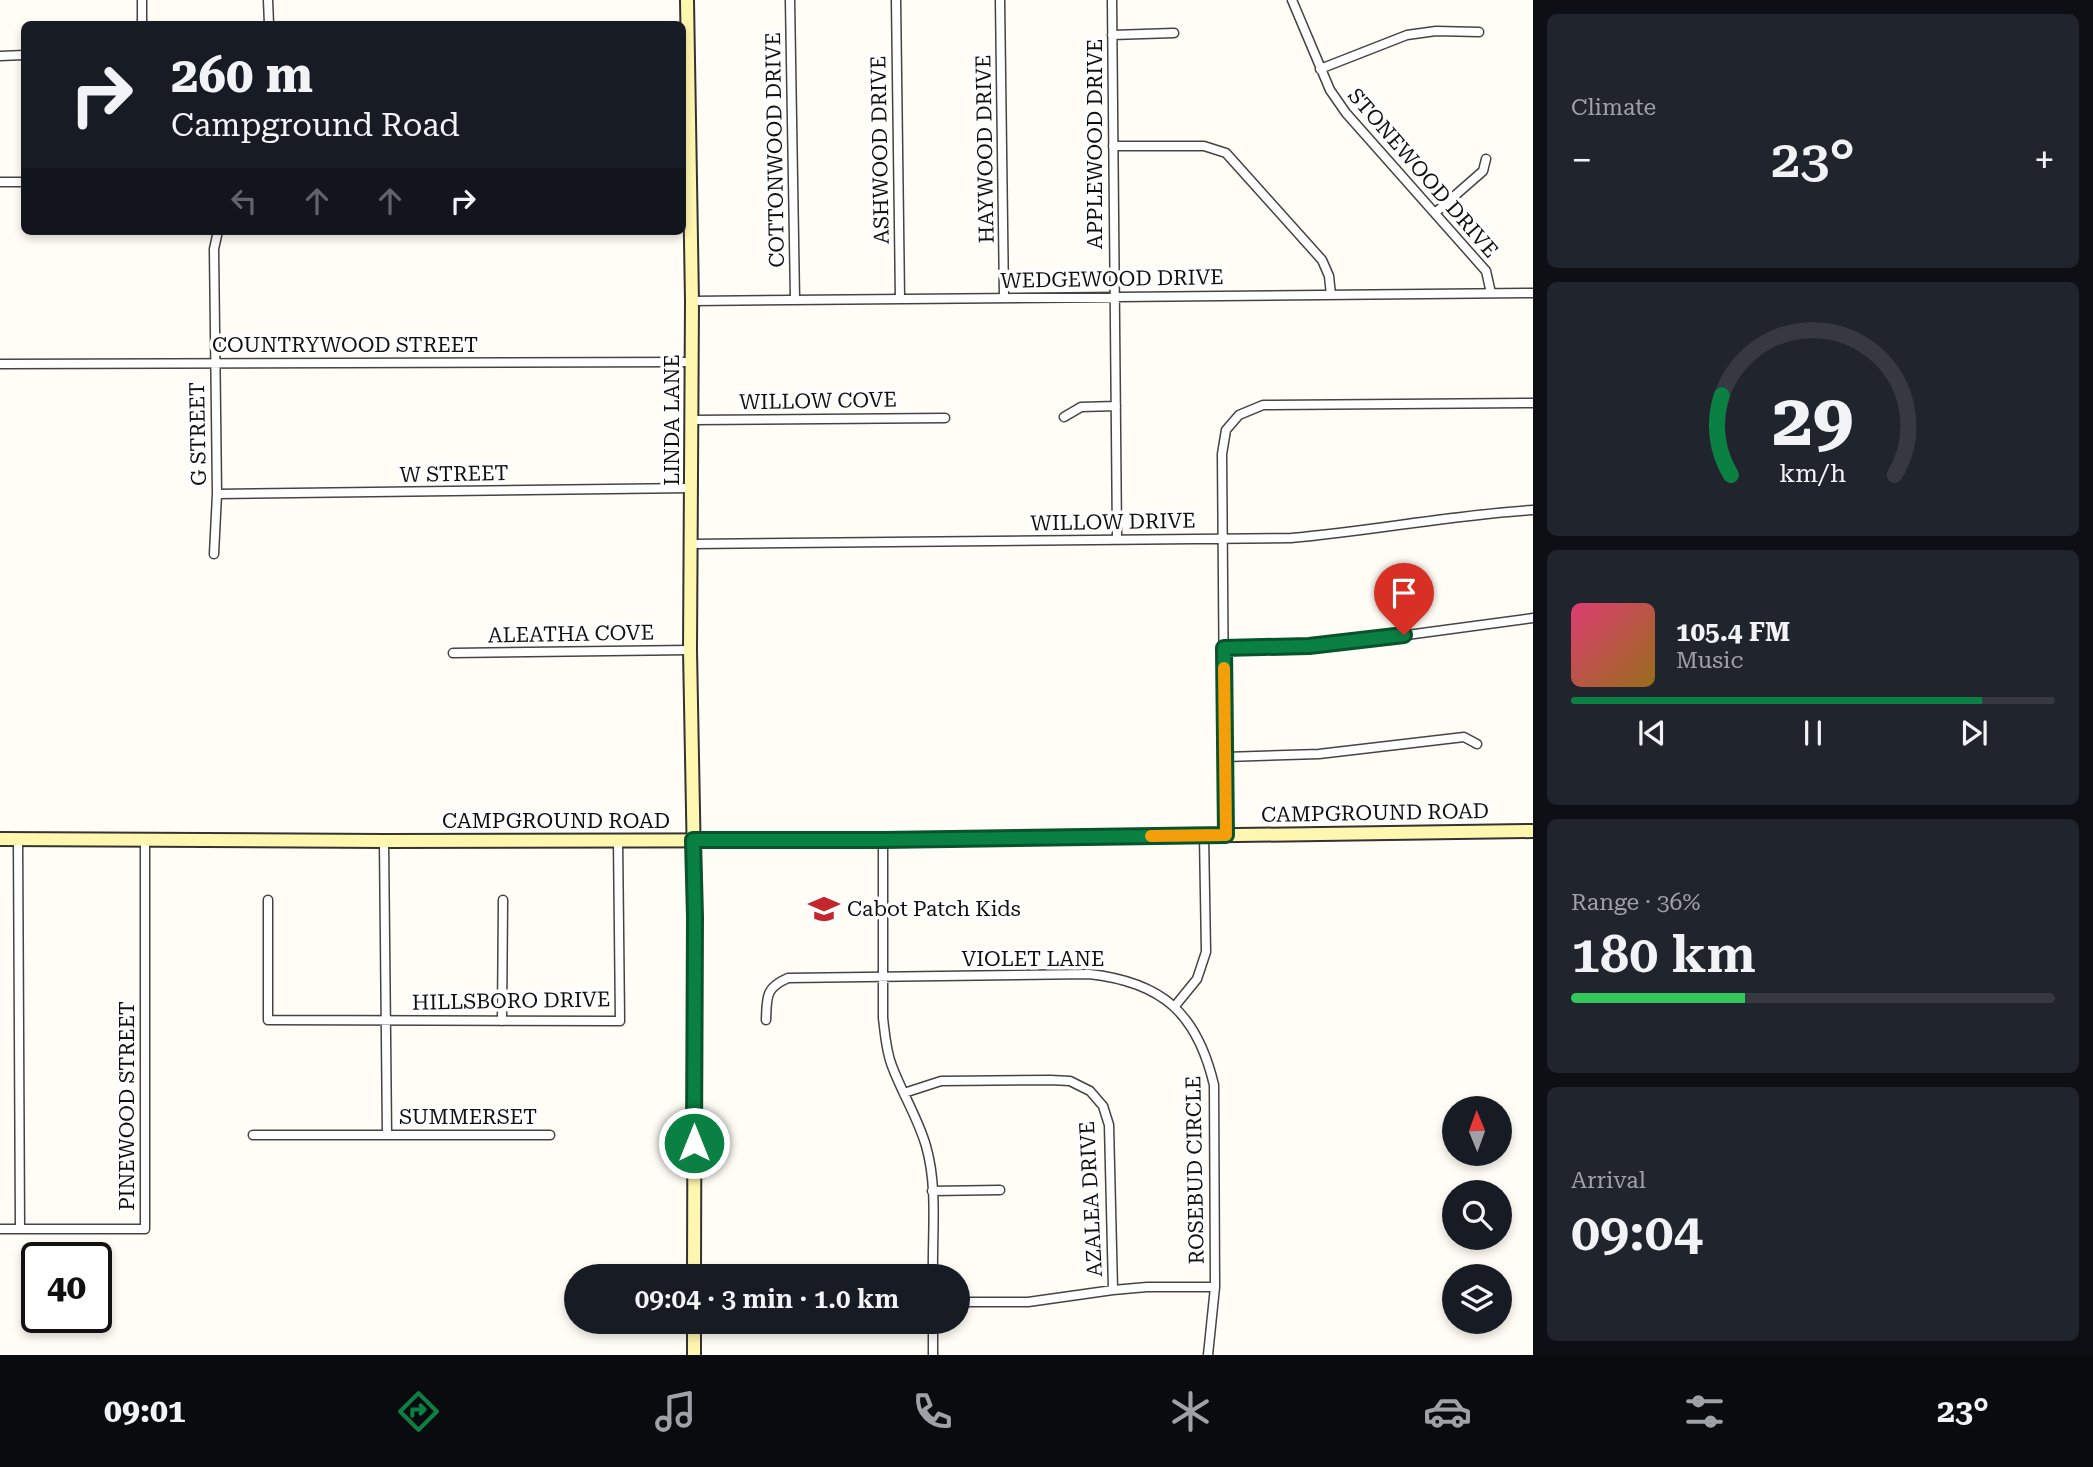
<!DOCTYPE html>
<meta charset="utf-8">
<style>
body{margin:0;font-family:"Roboto Serif",serif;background:#20242c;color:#f1f3f6;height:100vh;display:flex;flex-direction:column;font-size:26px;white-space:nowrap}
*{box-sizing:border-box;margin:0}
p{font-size:23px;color:#9ea1a6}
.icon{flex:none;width:38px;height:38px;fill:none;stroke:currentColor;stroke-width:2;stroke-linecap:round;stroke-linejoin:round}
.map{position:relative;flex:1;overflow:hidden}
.drawer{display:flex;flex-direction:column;gap:14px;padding:14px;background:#0d0f14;width:560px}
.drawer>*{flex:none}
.banner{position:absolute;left:21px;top:21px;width:665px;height:214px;border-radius:10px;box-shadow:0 4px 10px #0003;background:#171b24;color:#f1f3f6;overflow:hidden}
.needle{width:46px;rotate:359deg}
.buttons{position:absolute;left:1442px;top:1096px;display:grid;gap:14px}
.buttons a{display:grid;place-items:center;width:70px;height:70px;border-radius:50%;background:#171b24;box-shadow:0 4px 10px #0003;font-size:35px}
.speed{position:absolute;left:21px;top:1242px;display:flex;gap:14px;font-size:35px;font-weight:700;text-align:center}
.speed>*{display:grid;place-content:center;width:91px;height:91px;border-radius:50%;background:#171b24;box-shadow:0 4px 10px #0003;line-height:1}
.speed .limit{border:4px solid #111;border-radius:10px;background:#fff;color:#111}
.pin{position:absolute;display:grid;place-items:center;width:60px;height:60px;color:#fff;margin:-72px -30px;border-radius:50% 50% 50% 0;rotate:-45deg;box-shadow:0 0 7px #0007}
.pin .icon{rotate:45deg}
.me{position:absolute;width:77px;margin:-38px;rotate:0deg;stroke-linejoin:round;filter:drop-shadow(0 0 5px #0008)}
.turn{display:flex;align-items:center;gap:24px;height:147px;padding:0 35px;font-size:32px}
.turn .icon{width:91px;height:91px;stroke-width:2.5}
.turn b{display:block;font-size:49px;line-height:60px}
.lanes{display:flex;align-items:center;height:66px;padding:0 35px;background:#0003;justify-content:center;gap:35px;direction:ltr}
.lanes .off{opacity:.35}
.big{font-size:52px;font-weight:600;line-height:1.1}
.drawer .widget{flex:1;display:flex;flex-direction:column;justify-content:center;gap:10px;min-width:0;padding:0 24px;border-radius:10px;background:#20242c}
.drawer .dial{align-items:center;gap:0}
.dial svg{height:182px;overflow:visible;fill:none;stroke:#363941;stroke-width:7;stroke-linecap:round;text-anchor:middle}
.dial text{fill:#f1f3f6;stroke:none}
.song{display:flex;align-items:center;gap:21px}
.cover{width:84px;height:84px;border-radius:10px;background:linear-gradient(135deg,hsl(340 70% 55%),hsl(40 70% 35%))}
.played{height:7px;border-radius:4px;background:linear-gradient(90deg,#0b8043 85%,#363941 85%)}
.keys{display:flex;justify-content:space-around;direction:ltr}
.heat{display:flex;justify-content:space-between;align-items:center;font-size:38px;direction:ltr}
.charge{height:10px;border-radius:5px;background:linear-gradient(90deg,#34c759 36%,#363941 0)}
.trip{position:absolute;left:564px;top:1264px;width:406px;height:70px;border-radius:35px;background:#171b24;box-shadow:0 4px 10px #0003;font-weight:600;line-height:70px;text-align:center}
.tabs{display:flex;height:112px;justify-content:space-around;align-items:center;background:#090b0e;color:#9ea1a6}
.tabs .icon{width:49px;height:49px}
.tabs .current{color:#0b8043}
.tabs b{font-size:32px;color:#f1f3f6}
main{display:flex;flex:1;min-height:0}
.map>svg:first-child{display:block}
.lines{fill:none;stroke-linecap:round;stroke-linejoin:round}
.street-casing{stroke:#444;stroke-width:11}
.secondary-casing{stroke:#333;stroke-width:16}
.street{stroke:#fff;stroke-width:8}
.secondary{stroke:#fff6b0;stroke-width:12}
.route-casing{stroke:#07532c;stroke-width:18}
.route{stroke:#0b8043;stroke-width:12}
.slow{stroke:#f59e0b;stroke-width:12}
.labels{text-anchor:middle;stroke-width:7;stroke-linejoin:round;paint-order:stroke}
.street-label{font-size:21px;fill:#111;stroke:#fff}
.poi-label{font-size:21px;fill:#111;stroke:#fff;text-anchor:start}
</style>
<main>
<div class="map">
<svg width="1533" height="1355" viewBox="0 0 1533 1355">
<rect width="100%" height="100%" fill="#fffdf5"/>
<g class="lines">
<defs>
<path id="street" d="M268,0l1,24
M790,0l5,300
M896,0l4,299
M1000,0l4,298
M1112,0l5,539
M1292,0l38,90 16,23 140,158 5,22
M142,24v-24
M1112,35l62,-2
M0,56l24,-1
M1320,69l87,-34 29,-4 43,1
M1113,146h91l22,7 96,107 7,16 2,19
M0,182h24
M1435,213l48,-42 3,-12
M692,301l841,-8
M0,364l691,-2
M1064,417l17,-10 35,-1
M691,420l254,-2
M217,494l474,-6
M692,544l599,-6c81,-7 161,-23 242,-28
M214,554l3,-60 -3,-245 4,-18
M1224,648l65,-1 51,-3 193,-26
M453,653l237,-3
M1225,757l94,-3 145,-17 13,7
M1225,835l-3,-381 4,-24 13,-15 24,-10 270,-2
M18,839l2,390
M883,840v178c2,16 3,33 9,48 10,27 26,52 34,80 12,41 6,88 7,130
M384,841l3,294
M268,900v120l352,1 -2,-181
M1175,1006l22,-27 9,-27 -2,-117
M766,1020c1,-23 -1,-32 22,-42l301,-4c73,8 108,39 125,111l1,202 -7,68
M502,1021l1,-121
M904,1093l37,-12 109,-1 20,1 20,10 13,15 6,19 4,165
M253,1135h297
M932,1191l68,-1
M0,1229h145v-390
M957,1302h71l85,-12 34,-3h68
M933,1355v-34"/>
<path id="secondary" d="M687,0l5,301 -2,349 5,267 -1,359
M0,839l384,2 499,-1 650,-9
M694,1355v-34"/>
</defs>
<!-- street casing -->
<use href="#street" class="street-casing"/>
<!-- secondary casing -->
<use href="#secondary" class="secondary-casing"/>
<!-- street -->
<use href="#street" class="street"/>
<!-- secondary -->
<use href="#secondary" class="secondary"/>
</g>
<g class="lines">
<defs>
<path id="route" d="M694,1143l1,-226 -2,-77h190l343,-5 -2,-187 85,-2 95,-11"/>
</defs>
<!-- route casing -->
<use href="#route" class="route-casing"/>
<!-- route -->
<use href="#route" class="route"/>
<!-- slow -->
<path class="slow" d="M1151,836l75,-1 -2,-167"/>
</g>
<!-- icons -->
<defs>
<symbol id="school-bare" viewBox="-9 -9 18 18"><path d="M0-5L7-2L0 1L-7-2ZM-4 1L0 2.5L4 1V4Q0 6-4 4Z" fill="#c4262e" stroke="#fff" stroke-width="2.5" paint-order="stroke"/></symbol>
</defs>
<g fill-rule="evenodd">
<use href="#school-bare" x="802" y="887" width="44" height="44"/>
</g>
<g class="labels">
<!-- street labels -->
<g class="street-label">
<text transform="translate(1095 144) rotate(-90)" y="7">APPLEWOOD DRIVE</text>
<text transform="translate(985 149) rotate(-91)" y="7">HAYWOOD DRIVE</text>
<text transform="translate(775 150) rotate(-91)" y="7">COTTONWOOD DRIVE</text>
<text transform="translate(880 150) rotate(-91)" y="7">ASHWOOD DRIVE</text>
<text transform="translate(1423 173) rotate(49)" y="7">STONEWOOD DRIVE</text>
<text transform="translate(1112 279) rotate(-1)" y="7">WEDGEWOOD DRIVE</text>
<text x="345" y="352">COUNTRYWOOD STREET</text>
<text transform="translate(818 401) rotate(-1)" y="7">WILLOW COVE</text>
<text transform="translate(672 420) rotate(-90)" y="7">LINDA LANE</text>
<text transform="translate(198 434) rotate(-91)" y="7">G STREET</text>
<text transform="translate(454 474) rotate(-1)" y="7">W STREET</text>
<text transform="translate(1113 522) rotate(-1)" y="7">WILLOW DRIVE</text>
<text transform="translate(571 634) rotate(-1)" y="7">ALEATHA COVE</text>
<text transform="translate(1375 813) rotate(-1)" y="7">CAMPGROUND ROAD</text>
<text x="556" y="828">CAMPGROUND ROAD</text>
<text x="1033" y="966">VIOLET LANE</text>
<text transform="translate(511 1001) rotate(-1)" y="7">HILLSBORO DRIVE</text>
<text transform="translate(127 1106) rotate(-90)" y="7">PINEWOOD STREET</text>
<text x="468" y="1124">SUMMERSET</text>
<text transform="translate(1195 1170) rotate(-91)" y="7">ROSEBUD CIRCLE</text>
<text transform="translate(1091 1199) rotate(-93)" y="7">AZALEA DRIVE</text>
</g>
<!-- poi labels -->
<g class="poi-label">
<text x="847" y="916">Cabot Patch Kids</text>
</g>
</g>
</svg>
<div class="buttons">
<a><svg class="needle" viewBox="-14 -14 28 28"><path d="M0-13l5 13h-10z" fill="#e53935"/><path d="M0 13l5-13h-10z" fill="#9ea1a6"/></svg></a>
<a><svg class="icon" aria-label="search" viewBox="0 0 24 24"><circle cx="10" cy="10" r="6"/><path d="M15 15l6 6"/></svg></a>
<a><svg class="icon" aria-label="layers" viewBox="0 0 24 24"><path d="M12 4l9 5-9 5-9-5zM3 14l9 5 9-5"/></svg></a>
</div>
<div class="speed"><div class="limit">40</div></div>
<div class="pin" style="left:1404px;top:635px;background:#d93025"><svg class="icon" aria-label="arrive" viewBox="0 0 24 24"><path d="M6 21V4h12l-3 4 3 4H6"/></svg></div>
<svg class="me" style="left:694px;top:1143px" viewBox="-20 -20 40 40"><circle r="17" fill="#0b8043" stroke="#fff" stroke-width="3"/><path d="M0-11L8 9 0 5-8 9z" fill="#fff"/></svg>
<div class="trip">09:04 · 3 min · 1.0 km</div>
<div class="banner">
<div class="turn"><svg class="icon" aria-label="right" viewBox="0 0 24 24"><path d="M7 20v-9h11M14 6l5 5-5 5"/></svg><div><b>260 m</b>Campground Road</div></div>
<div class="lanes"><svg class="icon off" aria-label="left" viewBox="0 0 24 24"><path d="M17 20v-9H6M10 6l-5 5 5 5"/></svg><svg class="icon off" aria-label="ahead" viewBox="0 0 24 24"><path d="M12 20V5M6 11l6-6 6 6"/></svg><svg class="icon off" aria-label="ahead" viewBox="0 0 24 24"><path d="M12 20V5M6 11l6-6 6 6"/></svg><svg class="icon" aria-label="right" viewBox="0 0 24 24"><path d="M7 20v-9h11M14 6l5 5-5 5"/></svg></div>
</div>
</div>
<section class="drawer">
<div class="widget"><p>Climate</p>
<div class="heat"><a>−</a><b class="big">23°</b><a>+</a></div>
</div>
<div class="widget dial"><svg viewBox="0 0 100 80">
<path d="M14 69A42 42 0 1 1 86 69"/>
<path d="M14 69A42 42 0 0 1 10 34" stroke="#0b8043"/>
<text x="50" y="56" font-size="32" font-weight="700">29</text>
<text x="50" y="72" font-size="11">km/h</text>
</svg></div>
<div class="widget">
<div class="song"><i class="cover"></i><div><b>105.4 FM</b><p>Music</p></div></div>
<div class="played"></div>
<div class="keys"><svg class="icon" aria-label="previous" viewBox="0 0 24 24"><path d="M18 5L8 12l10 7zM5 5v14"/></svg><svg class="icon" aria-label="pause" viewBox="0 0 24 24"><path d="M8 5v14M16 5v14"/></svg><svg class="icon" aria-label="next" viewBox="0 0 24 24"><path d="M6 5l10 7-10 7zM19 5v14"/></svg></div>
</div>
<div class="widget"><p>Range · 36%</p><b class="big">180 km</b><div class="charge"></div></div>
<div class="widget"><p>Arrival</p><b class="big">09:04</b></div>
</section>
</main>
<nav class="tabs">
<b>09:01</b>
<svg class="icon current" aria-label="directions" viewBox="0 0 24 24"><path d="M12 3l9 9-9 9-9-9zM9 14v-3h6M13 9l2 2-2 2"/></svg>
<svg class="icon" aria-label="music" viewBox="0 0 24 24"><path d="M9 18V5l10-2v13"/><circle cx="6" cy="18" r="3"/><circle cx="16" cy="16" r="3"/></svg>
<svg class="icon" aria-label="phone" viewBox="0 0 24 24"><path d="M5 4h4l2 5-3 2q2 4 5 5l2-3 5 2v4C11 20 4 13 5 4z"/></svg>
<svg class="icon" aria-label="climate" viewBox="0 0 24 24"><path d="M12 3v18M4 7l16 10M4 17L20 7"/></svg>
<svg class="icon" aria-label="car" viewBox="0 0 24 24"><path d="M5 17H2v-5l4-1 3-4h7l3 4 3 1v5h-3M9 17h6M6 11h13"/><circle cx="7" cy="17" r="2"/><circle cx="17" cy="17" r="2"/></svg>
<svg class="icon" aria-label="filters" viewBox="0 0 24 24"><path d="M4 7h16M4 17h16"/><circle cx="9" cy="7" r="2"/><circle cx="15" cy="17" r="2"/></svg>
<b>23°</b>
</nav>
